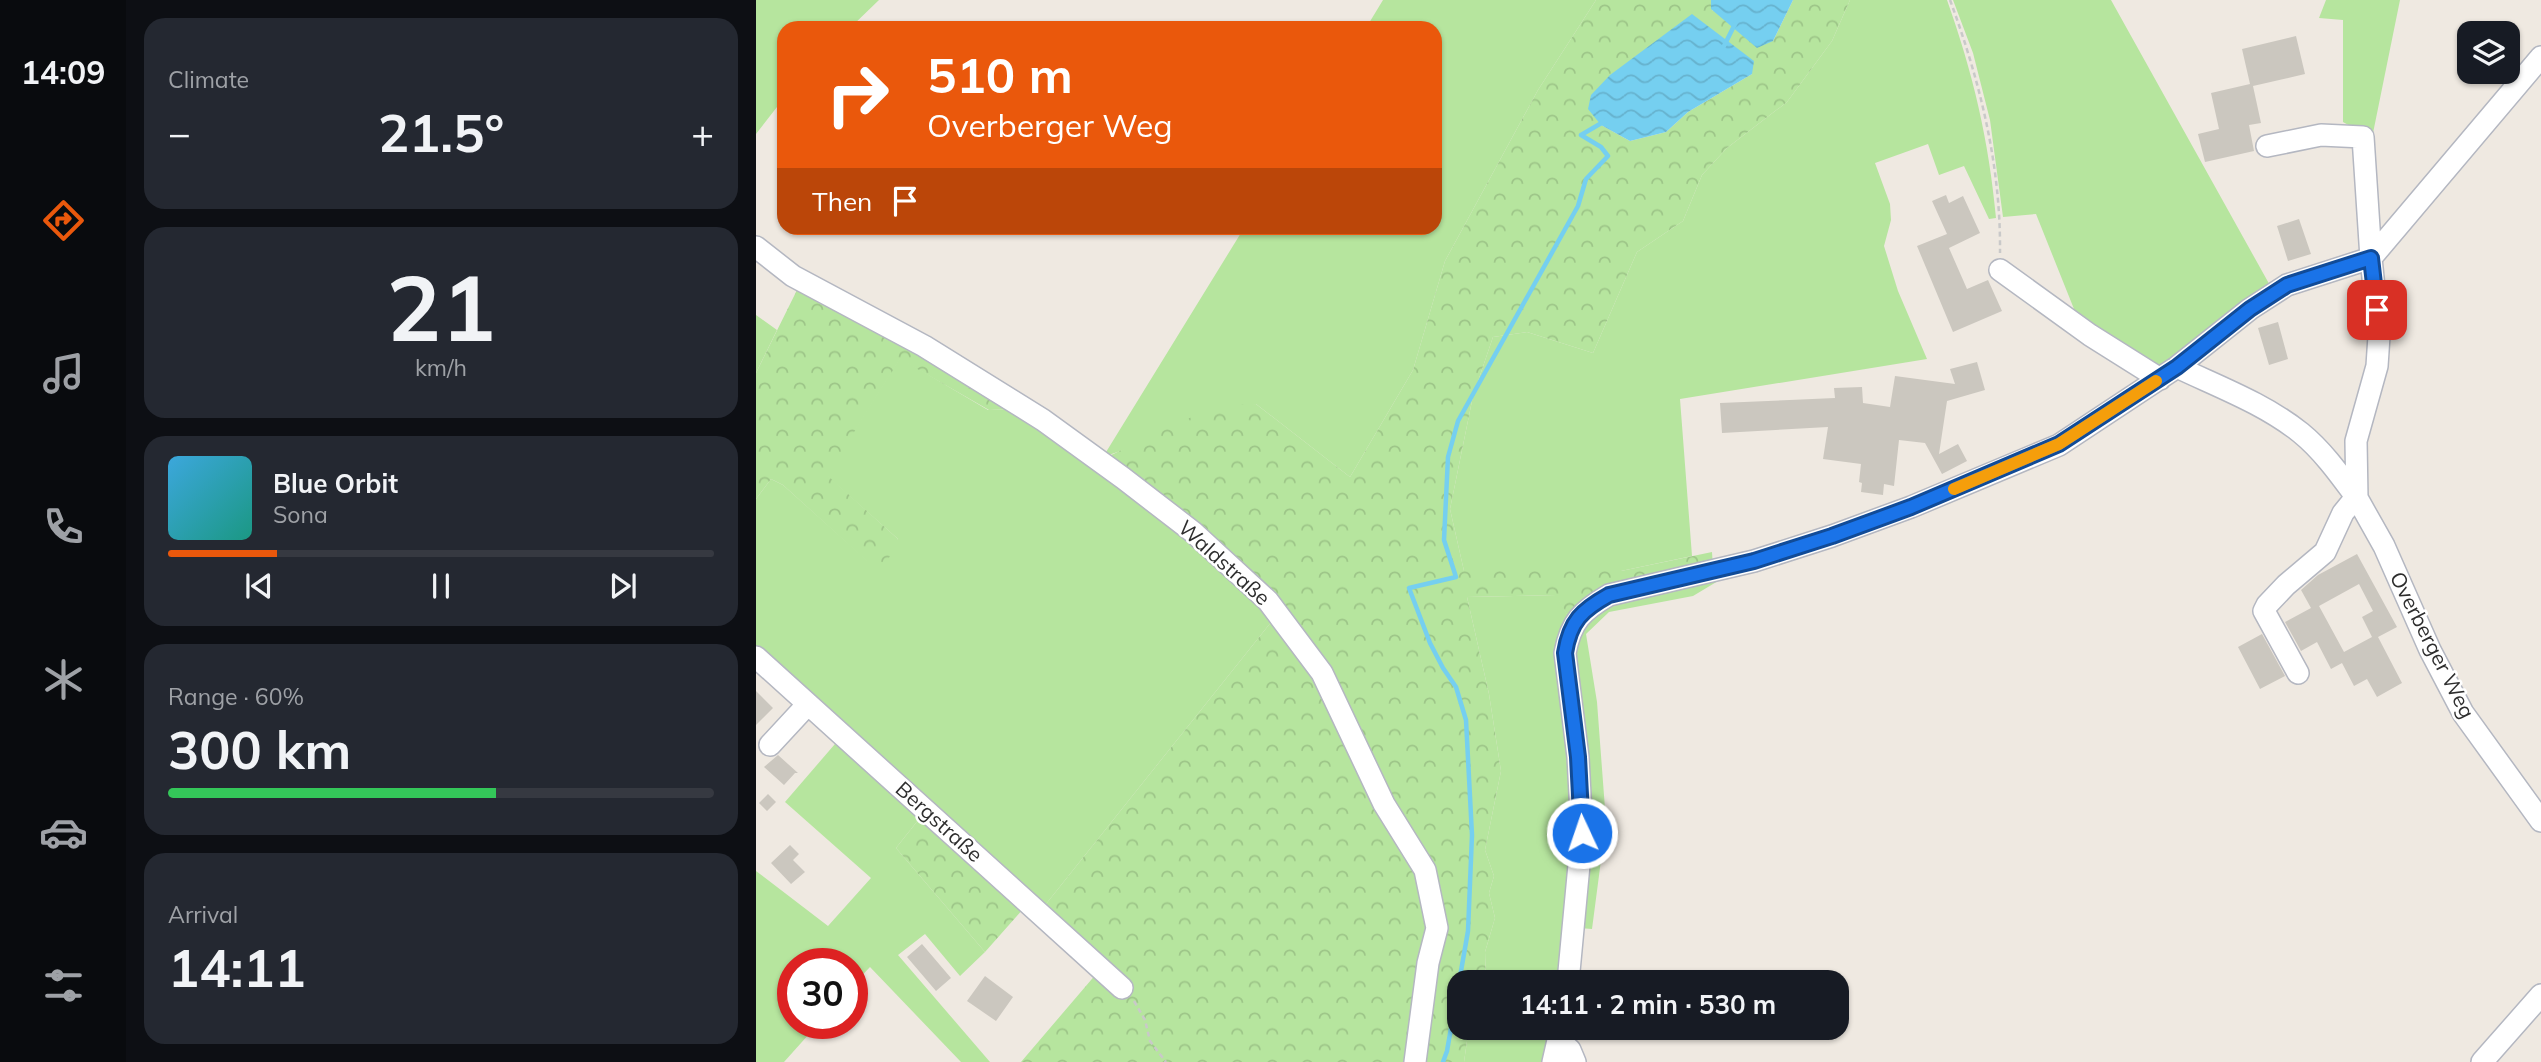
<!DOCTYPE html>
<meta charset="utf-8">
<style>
body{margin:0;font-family:Mulish,sans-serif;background:#242831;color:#f1f3f6;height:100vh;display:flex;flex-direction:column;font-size:26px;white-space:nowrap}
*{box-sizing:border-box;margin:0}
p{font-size:23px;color:#9ea1a6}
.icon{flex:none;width:38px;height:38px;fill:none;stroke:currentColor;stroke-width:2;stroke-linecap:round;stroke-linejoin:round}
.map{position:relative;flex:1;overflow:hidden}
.drawer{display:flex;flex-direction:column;gap:18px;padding:18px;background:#0d0f14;width:630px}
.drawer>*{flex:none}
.hud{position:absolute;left:21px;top:21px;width:665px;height:214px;border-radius:21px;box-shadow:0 2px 5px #0004;background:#ea580c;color:#fff;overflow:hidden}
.tools{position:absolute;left:1701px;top:21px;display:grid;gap:14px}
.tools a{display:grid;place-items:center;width:63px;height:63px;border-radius:14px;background:#171b24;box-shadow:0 2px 5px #0004;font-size:35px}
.speed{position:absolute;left:21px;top:948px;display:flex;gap:14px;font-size:35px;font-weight:700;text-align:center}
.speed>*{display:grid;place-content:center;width:91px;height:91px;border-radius:50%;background:#171b24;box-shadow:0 2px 5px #0004;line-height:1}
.speed .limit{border:10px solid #d22;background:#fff;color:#111}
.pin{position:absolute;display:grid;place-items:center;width:60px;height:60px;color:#fff;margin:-30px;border-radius:14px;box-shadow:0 4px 10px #0006}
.me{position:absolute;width:77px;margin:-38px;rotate:357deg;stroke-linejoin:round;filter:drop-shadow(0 0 5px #0008)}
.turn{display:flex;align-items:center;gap:24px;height:147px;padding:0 35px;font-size:32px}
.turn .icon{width:91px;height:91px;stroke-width:2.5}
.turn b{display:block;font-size:49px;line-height:60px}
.then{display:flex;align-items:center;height:66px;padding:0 35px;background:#0003;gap:14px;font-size:26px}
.big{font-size:52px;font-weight:700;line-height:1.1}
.drawer .tile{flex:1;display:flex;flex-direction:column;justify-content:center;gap:10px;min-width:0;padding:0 24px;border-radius:21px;background:#242831}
.drawer .dial{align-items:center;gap:0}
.dial b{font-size:91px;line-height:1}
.song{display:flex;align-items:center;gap:21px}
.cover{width:84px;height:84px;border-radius:10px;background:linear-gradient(135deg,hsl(200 70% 55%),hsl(170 70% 35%))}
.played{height:7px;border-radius:4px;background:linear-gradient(90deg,#ea580c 20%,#363941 20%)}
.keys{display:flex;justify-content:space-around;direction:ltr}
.heat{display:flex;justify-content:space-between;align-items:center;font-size:38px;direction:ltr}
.charge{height:10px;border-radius:5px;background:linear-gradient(90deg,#34c759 60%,#363941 0)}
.trip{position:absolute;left:691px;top:970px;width:402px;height:70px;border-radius:21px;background:#171b24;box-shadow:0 2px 5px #0004;font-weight:700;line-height:70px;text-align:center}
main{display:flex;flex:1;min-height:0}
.tabs{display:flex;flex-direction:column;width:126px;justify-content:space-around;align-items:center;background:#090b0e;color:#9ea1a6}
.tabs .icon{width:49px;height:49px}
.tabs .selected{color:#ea580c}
.tabs b{font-size:32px;color:#f1f3f6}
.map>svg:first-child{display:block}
.grass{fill:#b6e59e}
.forest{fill:url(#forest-crowns);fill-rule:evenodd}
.water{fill:url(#water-waves)}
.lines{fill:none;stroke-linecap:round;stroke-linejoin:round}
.stream{stroke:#75cff0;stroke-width:4.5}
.building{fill:#cbc7bf;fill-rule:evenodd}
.minor-casing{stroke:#b4b7c1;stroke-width:24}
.path{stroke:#c9c9c9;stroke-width:2.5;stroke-dasharray:5 3.5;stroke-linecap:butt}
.minor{stroke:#fff;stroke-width:21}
.route-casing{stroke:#114b97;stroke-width:18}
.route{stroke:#1a73e8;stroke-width:12}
.slow{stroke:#f59e0b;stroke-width:12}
.labels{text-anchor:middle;stroke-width:5;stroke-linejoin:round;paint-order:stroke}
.street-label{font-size:21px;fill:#2e2e2e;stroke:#fff}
</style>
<main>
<nav class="tabs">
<b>14:09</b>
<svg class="icon selected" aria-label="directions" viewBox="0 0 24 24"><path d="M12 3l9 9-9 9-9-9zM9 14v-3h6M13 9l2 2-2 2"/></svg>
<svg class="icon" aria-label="music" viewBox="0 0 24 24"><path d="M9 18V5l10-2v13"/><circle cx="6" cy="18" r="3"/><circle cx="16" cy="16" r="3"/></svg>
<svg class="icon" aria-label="phone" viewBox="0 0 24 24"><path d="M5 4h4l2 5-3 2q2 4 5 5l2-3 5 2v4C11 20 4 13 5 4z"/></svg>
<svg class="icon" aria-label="climate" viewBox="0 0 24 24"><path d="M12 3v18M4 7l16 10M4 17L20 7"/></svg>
<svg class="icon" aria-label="car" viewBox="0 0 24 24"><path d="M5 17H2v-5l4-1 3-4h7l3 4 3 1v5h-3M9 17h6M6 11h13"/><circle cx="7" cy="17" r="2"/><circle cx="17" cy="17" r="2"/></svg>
<svg class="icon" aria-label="filters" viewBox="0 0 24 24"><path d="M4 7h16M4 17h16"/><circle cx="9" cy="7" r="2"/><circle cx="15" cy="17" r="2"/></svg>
</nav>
<section class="drawer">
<div class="tile"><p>Climate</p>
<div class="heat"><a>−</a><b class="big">21.5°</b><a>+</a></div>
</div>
<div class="tile dial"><b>21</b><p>km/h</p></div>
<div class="tile">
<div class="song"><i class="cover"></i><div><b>Blue Orbit</b><p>Sona</p></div></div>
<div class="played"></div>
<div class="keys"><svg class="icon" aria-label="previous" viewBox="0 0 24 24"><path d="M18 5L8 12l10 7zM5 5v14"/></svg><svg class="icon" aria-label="pause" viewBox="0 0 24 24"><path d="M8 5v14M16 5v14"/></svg><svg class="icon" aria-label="next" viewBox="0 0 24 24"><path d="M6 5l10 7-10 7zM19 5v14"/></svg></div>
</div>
<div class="tile"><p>Range · 60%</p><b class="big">300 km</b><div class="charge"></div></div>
<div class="tile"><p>Arrival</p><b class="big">14:11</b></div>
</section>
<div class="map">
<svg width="1785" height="1062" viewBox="0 0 1785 1062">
<defs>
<pattern id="forest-crowns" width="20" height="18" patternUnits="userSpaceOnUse" patternTransform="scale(1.75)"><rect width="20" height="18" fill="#b6e59e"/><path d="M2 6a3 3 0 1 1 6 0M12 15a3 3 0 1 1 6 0" fill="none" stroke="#9dc588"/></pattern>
<pattern id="water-waves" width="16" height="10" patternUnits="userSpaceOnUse" patternTransform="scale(1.75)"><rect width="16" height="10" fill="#75cff0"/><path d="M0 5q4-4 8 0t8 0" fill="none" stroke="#66b2ce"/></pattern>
</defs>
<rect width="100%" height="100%" fill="#efe9e1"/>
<!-- grass -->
<path class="grass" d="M0,0h123l-29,28h-66v70l-28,36z
M627,0h213l-58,90 -93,171 -32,109 -63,107 -94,-73 -153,53 141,-229h191v-200h-69z
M1094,0h97c26,73 42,141 49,218l-7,1 -25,-53 -25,9 -11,-31 -53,19 15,41 1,16 -7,26 14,45 29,68 -247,40 12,157 -71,15h-157l-14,-62 23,-113 20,-59 34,-5 66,21 44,-101 46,-31 19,-46 25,-27 60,-46 45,-61z
M1197,0h158l161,289 -111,83 -83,-53 -42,-105 -33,3 -13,-97 -17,-67z
M1570,0h74l-28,138 -29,-16v-102l-24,-2z
M0,315l21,15 -21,43z
M144,358l88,52 23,-1 110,71 155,136 -234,293 -286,-261v-149l15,-20 12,6 87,78 28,-24 -72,-64z
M967,578l-30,18 -84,16 -23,22 11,68 9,120 -14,107 -13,-1 -11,-275 21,-42z
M800,595l15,26 6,137 -12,224h-79l-1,-30 10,-34 -6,-25 5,-17 -9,-26 16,-79 -12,-77 -22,-97z
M85,737l82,77 -27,34 89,104 -25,24 -35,-42 -27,21 92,107h-29l-91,-95 -18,19v-22h-59v60h25l-34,38h-28v-191l72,55 43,-48 -86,-76z
M713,1027h88l-8,35h-85z"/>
<!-- forest -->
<path class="forest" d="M840,0h115l1,10 61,31 20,-41h57l-18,41 -45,61 -60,46 -25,27 -19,46 -46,31 -44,101 -66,-21 -34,5 -20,59 -23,113 14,62h157l91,-19 1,16 -105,25 -37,28 -16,-26 -88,2 22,97 12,77 -16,79 9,26 -5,17 6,25 -10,34 1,30h-26v45h9l-5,35h-48l23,-134 -115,-257 -215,-215 106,-50 41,-2 94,73 63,-107 32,-109 93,-171zM936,15l60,59 -64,38 -22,20 -36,9 -29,-16 62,-87z
M44,284l211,125 -22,1 -89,-51 -73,116 71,64 -11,23 -17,2 -87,-79 -12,-6 -15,20v-126z
M520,616l44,58 110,223 -17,165h-392l76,-89 -55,-64z
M167,814l101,94 -39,44 -89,-104z"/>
<!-- water -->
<path class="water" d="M955,0h82l-20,41 -16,7 -46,-39z
M936,14l62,47 -2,13 -64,38 -22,20 -36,9 -29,-16 -13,-16 3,-14 19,-20z"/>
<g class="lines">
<!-- stream -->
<path class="stream" d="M968,46l12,-24
M687,1062l4,-11 21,-120 4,-96 -6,-115 -10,-33 -13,-19 -13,-25 -21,-55 47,-11 -12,-37 4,-83 10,-36 120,-215 8,-27 22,-23 -7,-9 -20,-12 24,-14"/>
</g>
<!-- building -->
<path class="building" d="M1540,36l9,38 -52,12 8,37 -12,2 5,26 -49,11 -7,-28 21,-5 -8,-36 39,-9 -8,-35z
M1190,195l3,8 14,-7 17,37 -31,15 18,41 21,-9 14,31 -49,21 -36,-86 30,-12 -15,-33z
M1543,219l12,35 -23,7 -11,-35z
M1522,322l10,37 -19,6 -11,-37z
M1221,362l8,28 -38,11 -8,53 19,-10 9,17 -25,13 -17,-31 -26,-3 -5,46 -10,-2 -1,11 -22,-3 1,-9 -3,-1 2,-18 -38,-5 5,-32 -106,6 -2,-30 115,-5 -1,-10 28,-1 1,16 27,4 5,-31 60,8 -5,-15z
M1601,554l40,73 -19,10 24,46 -25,14 -10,-18 -13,7 -12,-23 -11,6 -14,-27 -16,9 -16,-29 26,-14 -10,-18 17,-15zM1603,584l14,27 -11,6 10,20 -28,15 -25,-46z
M1506,634l23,42 -25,13 -22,-42z
M0,691l17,17 -17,17z
M22,755l20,18h-3l-11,12 -20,-18z
M12,794l8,8 -9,9 -8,-8z
M34,845l9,9 -6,6 12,12 -14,12 -20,-21z
M166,944l29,34 -15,13 -29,-34z
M229,976l28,21 -17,24 -29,-20z"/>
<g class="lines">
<defs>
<path id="minor" d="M1511,146l54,-11 42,2 8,121 8,78 -2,30 -21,75 1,57 27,48 46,104 33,63 78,108
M0,247l37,29 131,70 119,74 80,58 70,54 75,69 54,72 62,131 41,66 12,58 -9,35 -13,99
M1244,270l90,65 70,44
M1421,367c42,20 88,37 124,66 22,18 39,42 56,65
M0,657l366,331
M1542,673l-34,-62 3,-6 19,-20 39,-33 18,-39 13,-16
M14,745l38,-41
M812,982l14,-149 -4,-76 -13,-104c6,-32 17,-42 44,-58l145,-34 78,-25 79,-29 148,-62 118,-78 73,-58 37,-24 84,-27 170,-201
M803,1040l11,10 5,12
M797,1062l8,-35
M1726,1062l59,-67"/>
</defs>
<!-- minor casing -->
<use href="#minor" class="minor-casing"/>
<!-- path -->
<path class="path" d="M1194,0c30,81 51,166 50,253
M378,1001l11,19 5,21 16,21"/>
<!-- minor -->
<use href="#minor" class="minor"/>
</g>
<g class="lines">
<defs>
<path id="route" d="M826,833l-4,-76 -13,-104c5,-32 17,-43 44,-58l145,-34 78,-25 79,-29 148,-63 118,-77 73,-58 37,-24 84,-27 6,52"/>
</defs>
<!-- route casing -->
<use href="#route" class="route-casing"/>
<!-- route -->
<use href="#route" class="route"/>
<!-- slow -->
<path class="slow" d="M1198,489l105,-45 97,-63"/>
</g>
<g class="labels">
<!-- street labels -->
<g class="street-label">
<text transform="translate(468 563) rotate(42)" y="7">Waldstraße</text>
<text transform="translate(1676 645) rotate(63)" y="7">Overberger Weg</text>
<text transform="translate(183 822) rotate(42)" y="7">Bergstraße</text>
</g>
</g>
</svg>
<div class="tools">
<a><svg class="icon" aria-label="layers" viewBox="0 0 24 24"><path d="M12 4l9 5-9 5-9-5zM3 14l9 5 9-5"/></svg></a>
</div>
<div class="speed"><div class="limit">30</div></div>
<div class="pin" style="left:1621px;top:310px;background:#d93025"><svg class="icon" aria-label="arrive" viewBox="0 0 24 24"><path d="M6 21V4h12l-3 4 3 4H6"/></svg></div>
<svg class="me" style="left:826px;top:833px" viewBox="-20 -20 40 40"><circle r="17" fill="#1a73e8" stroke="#fff" stroke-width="3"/><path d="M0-11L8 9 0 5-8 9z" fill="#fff"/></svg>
<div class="trip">14:11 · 2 min · 530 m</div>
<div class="hud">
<div class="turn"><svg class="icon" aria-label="right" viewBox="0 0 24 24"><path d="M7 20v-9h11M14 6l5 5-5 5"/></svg><div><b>510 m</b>Overberger Weg</div></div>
<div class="then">Then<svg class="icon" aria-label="arrive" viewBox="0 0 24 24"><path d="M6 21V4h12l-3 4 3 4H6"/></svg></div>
</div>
</div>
</main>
